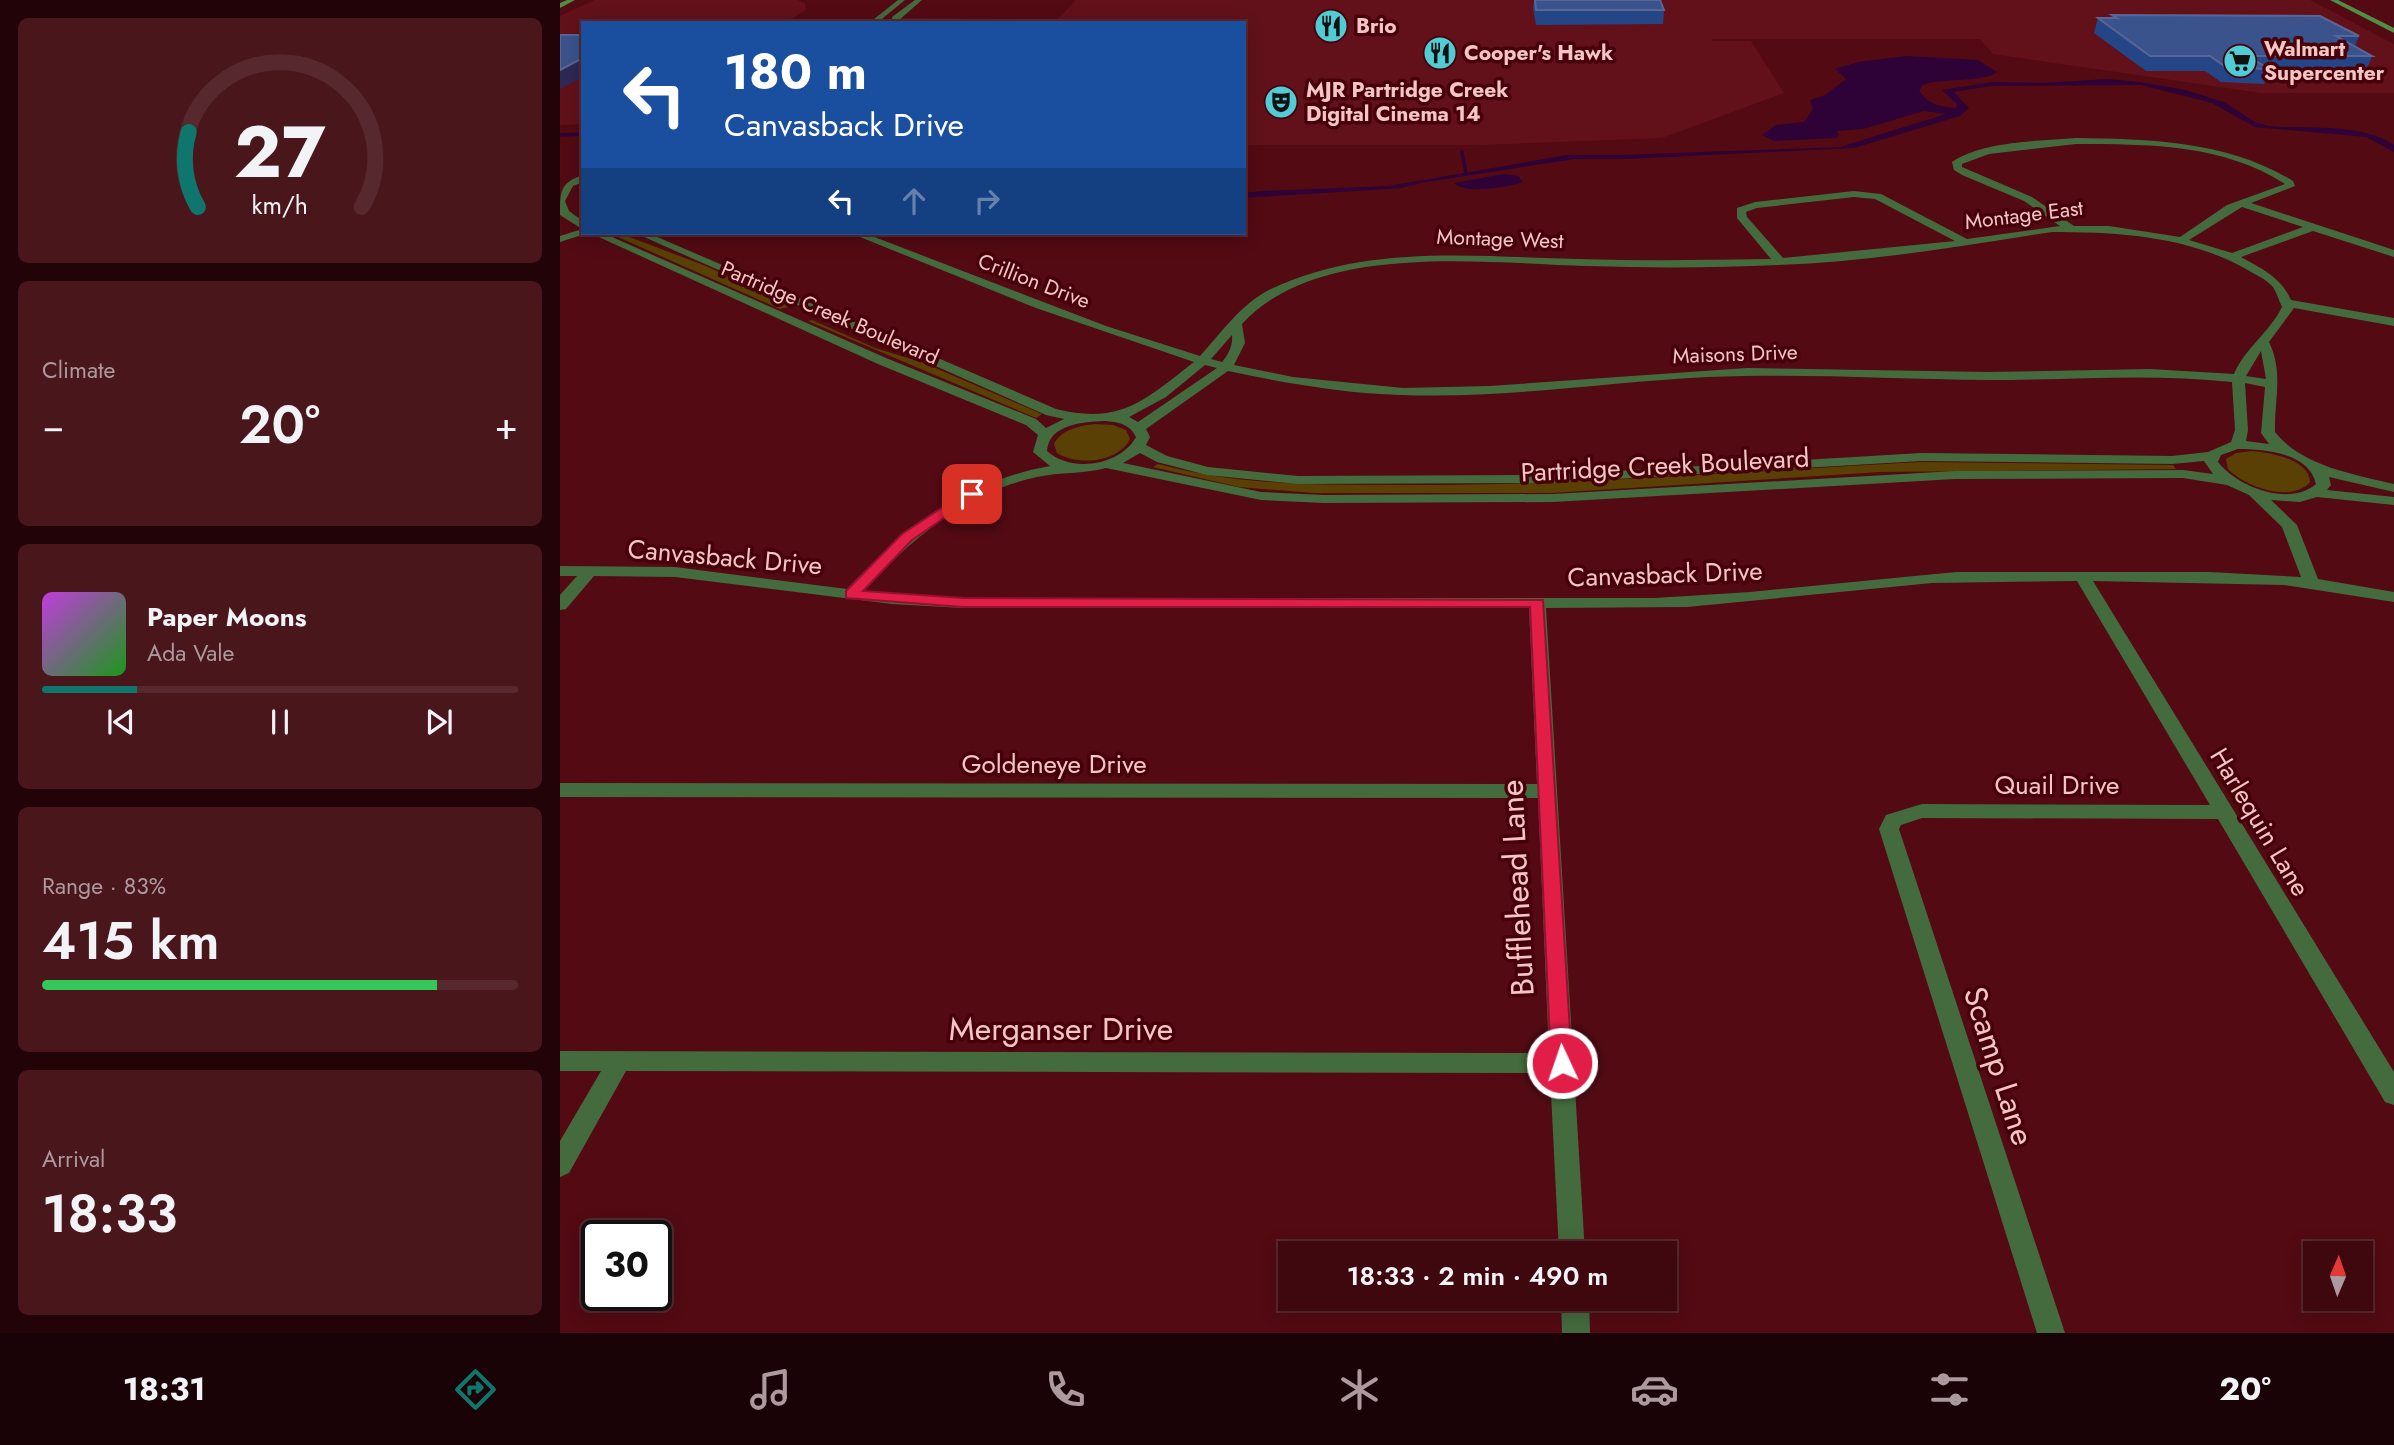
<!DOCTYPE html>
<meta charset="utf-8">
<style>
body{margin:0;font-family:Jost,sans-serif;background:#49161c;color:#f1f3f6;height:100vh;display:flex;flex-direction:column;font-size:26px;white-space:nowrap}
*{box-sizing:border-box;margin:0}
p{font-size:23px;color:#ad9a9e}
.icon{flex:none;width:38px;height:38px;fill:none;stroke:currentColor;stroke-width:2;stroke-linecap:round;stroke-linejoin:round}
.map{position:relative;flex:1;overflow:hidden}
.panel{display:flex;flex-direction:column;gap:18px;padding:18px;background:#220408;width:560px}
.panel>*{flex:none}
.top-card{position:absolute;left:21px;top:21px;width:665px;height:214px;border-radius:0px;box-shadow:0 4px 18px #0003,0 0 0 2px #57292e;background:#1a4fa0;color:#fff;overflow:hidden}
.needle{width:46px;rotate:2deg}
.buttons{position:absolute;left:1743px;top:1241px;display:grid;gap:14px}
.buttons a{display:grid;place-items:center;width:70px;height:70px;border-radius:0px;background:#3e080e;box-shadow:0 4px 18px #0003,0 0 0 2px #57292e;font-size:35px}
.speed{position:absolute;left:21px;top:1220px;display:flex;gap:14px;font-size:35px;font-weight:700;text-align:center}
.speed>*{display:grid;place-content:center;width:91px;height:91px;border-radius:50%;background:#3e080e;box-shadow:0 4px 18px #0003,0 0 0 2px #57292e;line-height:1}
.speed .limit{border:4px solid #111;border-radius:10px;background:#fff;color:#111}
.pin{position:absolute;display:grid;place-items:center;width:60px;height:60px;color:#fff;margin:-30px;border-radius:14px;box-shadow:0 4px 10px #0006}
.me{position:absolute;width:77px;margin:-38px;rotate:357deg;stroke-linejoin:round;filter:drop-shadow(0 0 5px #0008)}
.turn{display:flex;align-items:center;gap:24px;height:147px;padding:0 28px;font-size:32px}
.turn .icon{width:91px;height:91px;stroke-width:2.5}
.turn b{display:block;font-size:49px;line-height:60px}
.lanes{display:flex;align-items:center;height:66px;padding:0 28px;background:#0003;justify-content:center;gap:35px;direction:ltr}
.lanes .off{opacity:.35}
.big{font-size:52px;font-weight:600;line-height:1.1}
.panel .card{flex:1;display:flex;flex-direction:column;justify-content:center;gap:10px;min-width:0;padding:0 24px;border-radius:10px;background:#49161c}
.panel .dial{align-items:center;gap:0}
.dial svg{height:182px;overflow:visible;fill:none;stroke:#57292e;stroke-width:7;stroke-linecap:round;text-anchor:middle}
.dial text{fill:#f1f3f6;stroke:none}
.song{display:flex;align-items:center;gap:21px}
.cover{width:84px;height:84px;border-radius:10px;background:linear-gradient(135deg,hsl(290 70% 55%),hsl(120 70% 35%))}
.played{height:7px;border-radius:4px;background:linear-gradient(90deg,#0f766e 20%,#57292e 20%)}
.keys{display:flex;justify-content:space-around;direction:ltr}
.heat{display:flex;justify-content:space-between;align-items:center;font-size:38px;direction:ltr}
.charge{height:10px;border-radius:5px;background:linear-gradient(90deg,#34c759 83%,#57292e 0)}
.trip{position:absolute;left:718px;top:1241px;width:399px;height:70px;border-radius:0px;background:#3e080e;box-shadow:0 4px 18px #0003,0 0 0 2px #57292e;font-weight:600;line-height:70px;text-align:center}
.menu{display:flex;height:112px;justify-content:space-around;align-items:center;background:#190306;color:#ad9a9e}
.menu .icon{width:49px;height:49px}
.menu .selected{color:#0f766e}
.menu b{font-size:32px;color:#f1f3f6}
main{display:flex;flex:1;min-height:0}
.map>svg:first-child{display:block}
.built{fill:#62111a}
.green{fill:#5a4005}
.water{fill:#2e0236}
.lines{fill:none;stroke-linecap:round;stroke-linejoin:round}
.stream{stroke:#2e0236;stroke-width:3.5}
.minor{fill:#446b3e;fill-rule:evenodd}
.secondary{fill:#4f8f45;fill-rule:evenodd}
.wall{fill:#254686}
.shaded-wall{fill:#2e2855}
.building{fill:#3b538c;stroke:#586595;stroke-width:2}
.route{fill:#e11d48;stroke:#92132f;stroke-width:2}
.labels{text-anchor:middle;stroke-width:7;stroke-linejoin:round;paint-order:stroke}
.far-poi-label{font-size:21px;font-weight:bold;fill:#f3c6c4;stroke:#470009;text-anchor:start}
.far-street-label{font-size:21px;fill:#f3c6c4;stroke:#470009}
.street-label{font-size:26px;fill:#f3c6c4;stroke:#470009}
.near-street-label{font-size:32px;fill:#f3c6c4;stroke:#470009}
</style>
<main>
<section class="panel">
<div class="card dial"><svg viewBox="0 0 100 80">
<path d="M14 69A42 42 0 1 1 86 69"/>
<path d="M14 69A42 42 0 0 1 10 36" stroke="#0f766e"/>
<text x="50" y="56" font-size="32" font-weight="700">27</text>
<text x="50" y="72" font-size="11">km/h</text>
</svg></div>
<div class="card"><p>Climate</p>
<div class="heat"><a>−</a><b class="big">20°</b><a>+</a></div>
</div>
<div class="card">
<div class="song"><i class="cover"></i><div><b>Paper Moons</b><p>Ada Vale</p></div></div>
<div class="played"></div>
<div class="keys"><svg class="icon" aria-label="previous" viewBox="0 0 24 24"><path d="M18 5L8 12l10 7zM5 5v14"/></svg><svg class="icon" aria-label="pause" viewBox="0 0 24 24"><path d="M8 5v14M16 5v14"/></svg><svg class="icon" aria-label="next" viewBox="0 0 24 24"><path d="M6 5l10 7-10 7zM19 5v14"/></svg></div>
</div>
<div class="card"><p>Range · 83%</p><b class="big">415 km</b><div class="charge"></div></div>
<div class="card"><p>Arrival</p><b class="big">18:33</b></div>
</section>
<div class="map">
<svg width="1834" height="1333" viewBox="0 0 1834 1333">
<rect width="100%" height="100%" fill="#530a13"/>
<!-- built -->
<path class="built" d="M35,0h202l8,3 1,7 -21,13h-202v101l-23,1v-109z
M516,0h1234l84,44v49h-133l-268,-39 -13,-15h-269l1,2h39l33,52 -122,45 -183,7h-235v-122h-348l5,-5 157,1z"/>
<!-- green -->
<path class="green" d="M49,233h10l87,33 86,40 -12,3z
M252,320l63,28 49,15 118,51 -6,4 -228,-97z
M535,424l18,1 13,5 4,9c-12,24 -53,27 -73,14l-3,-9c8,-15 25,-18 41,-20z
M1693,451c18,2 56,8 57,31 -19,22 -66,4 -82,-13l-2,-10 10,-6z
M1360,462l253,3 3,4 -296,3 -329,21h-237l-75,-6 -86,-20 5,-3c85,23 170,21 258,21 168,0 336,-14 504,-23z"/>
<!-- water -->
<path class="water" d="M1347,56l71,4 19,12c-12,11 -55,5 -74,13l-4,5c8,14 21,17 37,18l1,-4 -15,-14 51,-8 49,1 66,-4 32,3 45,8 39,12 31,20 13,4c40,4 91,-4 126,19v7l-28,-15 -111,-10 -43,-24 -71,-18 -150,1 -37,6 15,16 -9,8 -106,32 -227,11h-53l-154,24 -18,5 -158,10v-5l18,-2 127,-5 178,-31h52l221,-8 106,-33 -22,-3 -61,18 -26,2 2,5 -4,2 -61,3 -12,-6 14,-10 28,-3 9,-13 -3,-9 15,-5 21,-16 -11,-10 23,-7z
M944,174l14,2 5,6c-15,5 -58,13 -69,1z"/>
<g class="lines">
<!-- stream -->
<path class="stream" d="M0,135l23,-1
M902,152l4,22"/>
<!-- minor -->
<path class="minor" d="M338,0h7l-28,23h-8z
M355,0h7l-24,21h-6v-4z
M1516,138c75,1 152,3 217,43l2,5 -44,17 143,47v7l-81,-26 -72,26c21,12 40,20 50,43l103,18v8l-100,-18 -25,34c15,31 5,58 6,90 27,34 78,42 119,52v8l-65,-15 2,8 -4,5 67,7v8l-77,-8 -17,5 -29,-2 26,25 21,54 76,13v10l-110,-17 -191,-4 301,491v33l-9,-3 -167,-283 -296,-1 -21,7 -2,4 166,504h-28l-158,-504 7,-14 36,-11 288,1 -133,-224 -145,2 -245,24 -141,1 39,645h-26l-9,-180 -924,-2 -57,102 -9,4v-36l41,-70h-41v-20l989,2 -11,-255 -978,-1v-14l977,1 -8,-176h-566l-71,-4 -217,-27 -81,-1 -28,33 -6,1v-15l17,-19h-17v-10l115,1 172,22c58,-61 119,-108 203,-123l-17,-14 5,-17 -12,-10 -148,-61 -288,-131h13l283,125 150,61 10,9 18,-9 -18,-4 -411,-182h13l408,176c65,16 89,-9 138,-47l-158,-54 -186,-75h14l242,93 94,30c21,-23 41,-52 69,-66 98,-47 206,-33 310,-31 64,2 128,1 192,0l-34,-41v-10l18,-6 99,-11 27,3 86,45 93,-13 -36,-25 -62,-26 -8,-5 -2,-8c30,-21 88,-21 124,-24zM1516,144c71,0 148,0 209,40l-58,21 -47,32 -71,-11h-35l-42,-29 -70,-30v-3l27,-10zM1294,197l21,2 80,42 -172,17 -36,-41 -1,-5 11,-4zM1682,207l61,20 -71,26 -43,-13zM1492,232c67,0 135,4 194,37 10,6 20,10 27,18 4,6 6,14 9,20 -12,25 -37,41 -48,67l-84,-5 -163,3 -240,-4 -257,18 -87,2 -110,-11 -59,-12 11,-22 -3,-19c75,-83 243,-61 345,-58 64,2 128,2 191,-1 92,-3 183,-19 274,-33zM672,335c1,10 -3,19 -10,27l-11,-3zM1701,351l5,28 -20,-3zM645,365l12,3 -79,54 -9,-5 37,-20zM668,371c57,12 114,22 173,24 103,4 205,-13 307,-18 93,-4 187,2 281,3 81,0 162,-7 243,2l3,48 -4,12 -23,10 -36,4 -251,-3 -372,22 -251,1 -90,-9 -41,-11 -21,-11 4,-8 -4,-8zM1685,383l20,4 -4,46 8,11 -23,-3 2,-11zM545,421c13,1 25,3 31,16 -16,29 -65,36 -89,14 2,-27 36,-29 58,-30zM1678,449c27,0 71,4 78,35 -26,23 -79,3 -98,-22l3,-7zM580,453l17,9 50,13 91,9 251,-1 372,-22 251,3 32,-3 9,13 -30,-4 -228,1 -402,23 -229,1 -63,-3 -138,-29zM546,468l155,32 63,3 229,-1 402,-23 228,-1 44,7 22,10 33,32 19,50 -91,-5h-254l-206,20 -95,6h-692l-100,-7c48,-52 104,-99 174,-114 23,-5 46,-3 69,-9z
M23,175v7l-10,4 -8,15 4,10 14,10v12h5l-28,9v-6l22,-7 -22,-14c0,-24 0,-32 23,-40z
M1001,1298h28l1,35h-28z"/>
<!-- secondary -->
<path class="secondary" d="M7,0h8l-15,8v-5z
M1770,0h8l56,28v5z"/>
</g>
<!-- wall -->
<path class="wall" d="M974,0h126l4,10 -1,14 -127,1 -3,-17z
M1552,15l247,21 -4,10 17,10 -6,15h-98l-4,13 -43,-2 -16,-11h-59l-52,-38 4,-15h13z"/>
<!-- shaded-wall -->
<path class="shaded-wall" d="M23,58v19l-23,12v-19z"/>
<!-- building -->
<path class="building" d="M975,0h125l4,10h-128z
M1552,15l208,1 39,20h-23l36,20h-124l21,13 -43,-2 -16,-11h-60l-52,-38h19z
M0,35h23v23l-23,12z"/>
<!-- route -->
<path class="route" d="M407,491l12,3 -67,46 -49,51 100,7 580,2 29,463 -3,7 -7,3 -8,-3 -3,-7 -21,-456h-567l-117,-9v-7l56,-57z"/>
<!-- icons -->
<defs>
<symbol id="restaurant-disc" viewBox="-11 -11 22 22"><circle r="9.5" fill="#51ccd4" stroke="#470009"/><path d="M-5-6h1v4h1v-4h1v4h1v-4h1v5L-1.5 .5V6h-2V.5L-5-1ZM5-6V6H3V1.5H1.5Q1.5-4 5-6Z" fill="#111"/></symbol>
<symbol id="supermarket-disc" viewBox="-11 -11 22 22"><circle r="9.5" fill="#51ccd4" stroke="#470009"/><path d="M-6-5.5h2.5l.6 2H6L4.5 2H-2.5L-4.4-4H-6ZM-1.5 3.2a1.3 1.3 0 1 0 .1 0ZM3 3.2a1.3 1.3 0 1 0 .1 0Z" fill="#111"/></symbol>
<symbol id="theatre-disc" viewBox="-11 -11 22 22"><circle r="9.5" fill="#51ccd4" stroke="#470009"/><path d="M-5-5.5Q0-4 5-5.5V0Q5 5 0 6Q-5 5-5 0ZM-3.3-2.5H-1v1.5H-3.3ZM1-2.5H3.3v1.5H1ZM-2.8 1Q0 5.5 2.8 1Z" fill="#111"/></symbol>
</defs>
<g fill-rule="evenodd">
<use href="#restaurant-disc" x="752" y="7" width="38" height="38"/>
<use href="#restaurant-disc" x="861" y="34" width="38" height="38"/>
<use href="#supermarket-disc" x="1661" y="42" width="38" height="38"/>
<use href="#theatre-disc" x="702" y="83" width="38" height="38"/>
</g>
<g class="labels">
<!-- far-poi labels -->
<g class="far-poi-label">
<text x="796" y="33">Brio</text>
<text x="1704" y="56">Walmart<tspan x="1704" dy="24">Supercenter</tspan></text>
<text x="904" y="60">Cooper's Hawk</text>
<text x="746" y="97">MJR Partridge Creek<tspan x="746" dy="24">Digital Cinema 14</tspan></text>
</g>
<!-- far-street labels -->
<g class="far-street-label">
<text transform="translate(1464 215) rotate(-7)" y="7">Montage East</text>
<text transform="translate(940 239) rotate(2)" y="7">Montage West</text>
<text transform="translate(474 281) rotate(21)" y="7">Crillion Drive</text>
<text transform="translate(270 313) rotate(23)" y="7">Partridge Creek Boulevard</text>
<text transform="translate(1175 354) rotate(-2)" y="7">Maisons Drive</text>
</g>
<!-- street labels -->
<g class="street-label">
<text transform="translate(1105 465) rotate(-3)" y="9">Partridge Creek Boulevard</text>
<text transform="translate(165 557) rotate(5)" y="9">Canvasback Drive</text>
<text transform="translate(1105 574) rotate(-2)" y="9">Canvasback Drive</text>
<text x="494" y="773">Goldeneye Drive</text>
<text x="1497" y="794">Quail Drive</text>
<text transform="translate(1700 822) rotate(59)" y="9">Harlequin Lane</text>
</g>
<!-- near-street labels -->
<g class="near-street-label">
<text transform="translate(957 888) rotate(-93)" y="11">Bufflehead Lane</text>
<text x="501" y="1040">Merganser Drive</text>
<text transform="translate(1439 1066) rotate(72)" y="11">Scamp Lane</text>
</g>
</g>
</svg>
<div class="buttons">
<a><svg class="needle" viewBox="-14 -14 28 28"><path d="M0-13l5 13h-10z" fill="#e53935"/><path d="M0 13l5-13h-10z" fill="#ad9a9e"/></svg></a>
</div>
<div class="speed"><div class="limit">30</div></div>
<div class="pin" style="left:412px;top:494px;background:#d93025"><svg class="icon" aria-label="arrive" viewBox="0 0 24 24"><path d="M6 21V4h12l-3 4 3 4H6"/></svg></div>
<svg class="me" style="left:1002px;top:1063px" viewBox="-20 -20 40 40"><circle r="17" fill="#e11d48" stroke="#fff" stroke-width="3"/><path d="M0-11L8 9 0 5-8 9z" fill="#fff"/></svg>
<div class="trip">18:33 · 2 min · 490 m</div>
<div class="top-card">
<div class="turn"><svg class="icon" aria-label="left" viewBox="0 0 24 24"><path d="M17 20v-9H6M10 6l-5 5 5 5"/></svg><div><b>180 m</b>Canvasback Drive</div></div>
<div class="lanes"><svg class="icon" aria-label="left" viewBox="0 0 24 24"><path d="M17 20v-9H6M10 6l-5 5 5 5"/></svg><svg class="icon off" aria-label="ahead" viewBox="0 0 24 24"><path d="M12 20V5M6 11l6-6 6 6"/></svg><svg class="icon off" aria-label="right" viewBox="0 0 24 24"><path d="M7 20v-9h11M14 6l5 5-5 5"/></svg></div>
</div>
</div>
</main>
<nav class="menu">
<b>18:31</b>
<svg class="icon selected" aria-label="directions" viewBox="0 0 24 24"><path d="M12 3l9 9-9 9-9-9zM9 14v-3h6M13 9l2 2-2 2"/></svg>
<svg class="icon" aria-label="music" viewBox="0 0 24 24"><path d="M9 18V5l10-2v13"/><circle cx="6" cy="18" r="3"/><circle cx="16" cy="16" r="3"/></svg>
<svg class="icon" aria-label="phone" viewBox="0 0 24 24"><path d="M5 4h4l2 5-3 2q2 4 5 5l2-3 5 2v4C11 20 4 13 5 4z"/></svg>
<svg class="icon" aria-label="climate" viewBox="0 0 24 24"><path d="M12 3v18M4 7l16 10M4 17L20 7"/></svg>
<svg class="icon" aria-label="car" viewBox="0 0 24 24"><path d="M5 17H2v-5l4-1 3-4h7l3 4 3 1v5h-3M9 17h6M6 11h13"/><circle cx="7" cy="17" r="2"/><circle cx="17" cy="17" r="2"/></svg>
<svg class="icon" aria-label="filters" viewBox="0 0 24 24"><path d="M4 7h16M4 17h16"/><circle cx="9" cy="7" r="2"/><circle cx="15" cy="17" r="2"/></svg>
<b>20°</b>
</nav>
